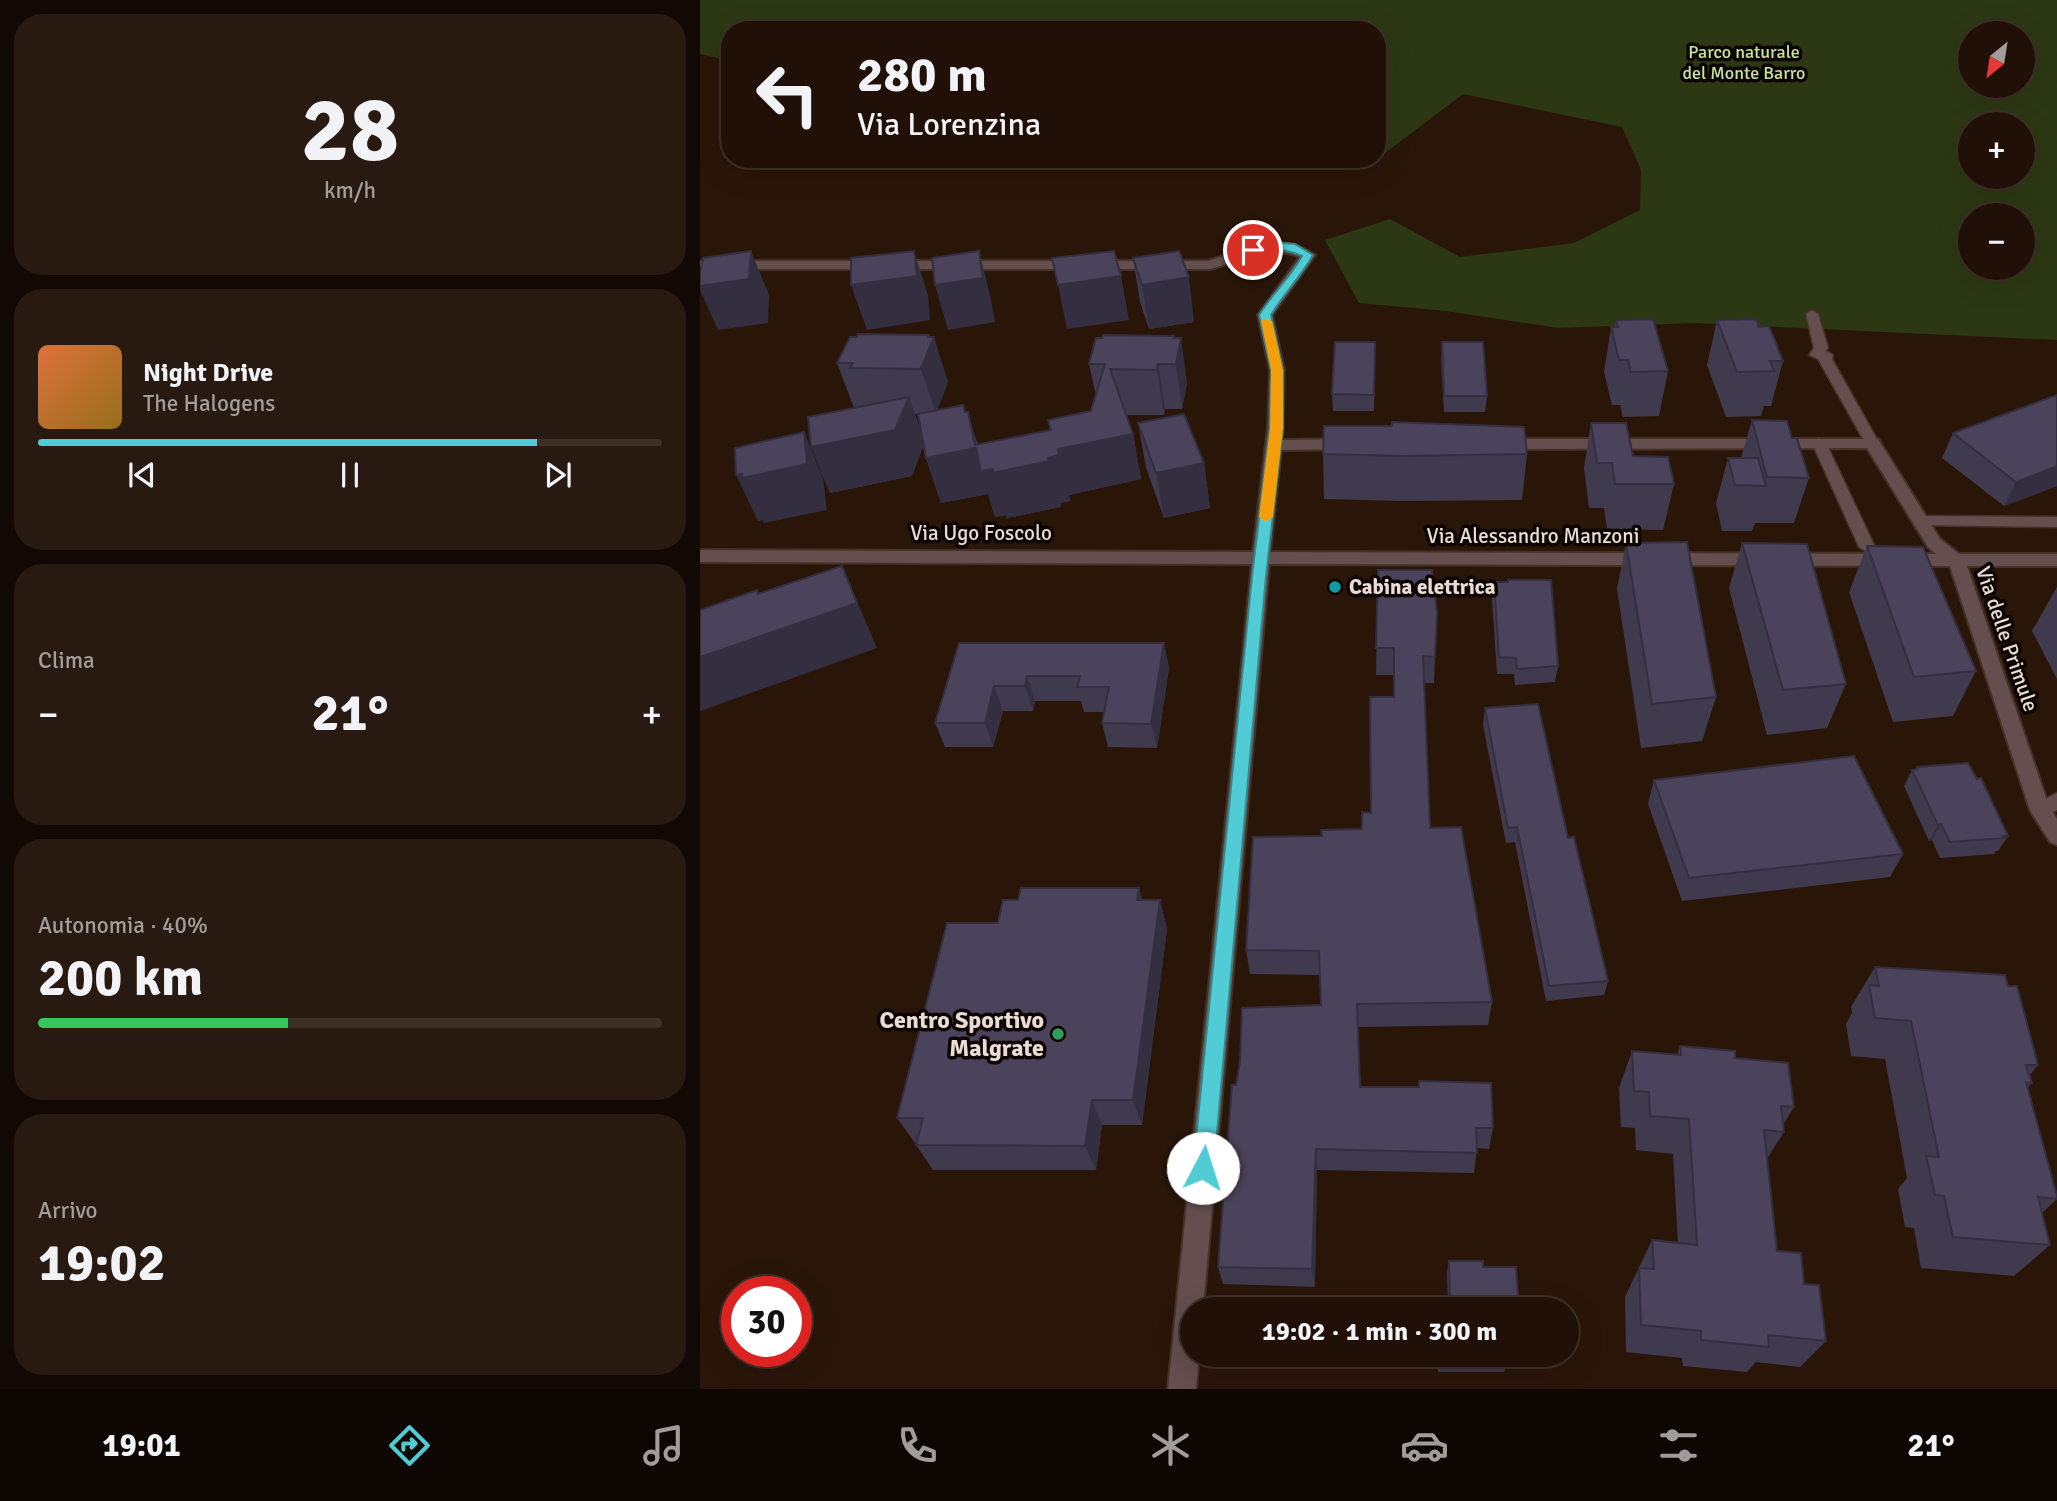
<!DOCTYPE html>
<html lang="it">
<meta charset="utf-8">
<style>
body{margin:0;font-family:Signika,sans-serif;background:#281911;color:#f1f3f6;height:100vh;display:flex;flex-direction:column;font-size:26px;white-space:nowrap}
*{box-sizing:border-box;margin:0}
p{font-size:23px;color:#a29d9b}
.icon{flex:none;width:38px;height:38px;fill:none;stroke:currentColor;stroke-width:2;stroke-linecap:round;stroke-linejoin:round}
.map{position:relative;flex:1;overflow:hidden}
.panel{display:flex;flex-direction:column;gap:14px;padding:14px;background:#120904;width:700px}
.panel>*{flex:none}
.top-card{position:absolute;left:21px;top:21px;width:665px;height:147px;border-radius:28px;box-shadow:0 7px 28px #0002,0 0 0 2px #3d3028;background:#201007;color:#f1f3f6;overflow:hidden}
.needle{width:46px;rotate:210deg}
.tools{position:absolute;left:1258px;top:21px;display:grid;gap:14px}
.tools a{display:grid;place-items:center;width:77px;height:77px;border-radius:50%;background:#201007;box-shadow:0 7px 28px #0002,0 0 0 2px #3d3028;font-size:35px}
.speed{position:absolute;left:21px;top:1276px;display:flex;gap:14px;font-size:35px;font-weight:700;text-align:center}
.speed>*{display:grid;place-content:center;width:91px;height:91px;border-radius:50%;background:#201007;box-shadow:0 7px 28px #0002,0 0 0 2px #3d3028;line-height:1}
.speed .limit{border:10px solid #d22;background:#fff;color:#111}
.pin{position:absolute;display:grid;place-items:center;width:60px;height:60px;color:#fff;margin:-30px;border:4px solid #fff;border-radius:50%;box-shadow:0 2px 7px #0007}
.me{position:absolute;width:77px;margin:-38px;rotate:5deg;stroke-linejoin:round;filter:drop-shadow(0 0 5px #0008)}
.turn{display:flex;align-items:center;gap:24px;height:147px;padding:0 21px;font-size:32px}
.turn .icon{width:91px;height:91px;stroke-width:2.5}
.turn b{display:block;font-size:49px;line-height:60px}
.big{font-size:52px;font-weight:700;line-height:1.1}
.panel .widget{flex:1;display:flex;flex-direction:column;justify-content:center;gap:10px;min-width:0;padding:0 24px;border-radius:28px;background:#281911}
.panel .dial{align-items:center;gap:0}
.dial b{font-size:91px;line-height:1}
.song{display:flex;align-items:center;gap:21px}
.cover{width:84px;height:84px;border-radius:10px;background:linear-gradient(135deg,hsl(20 70% 55%),hsl(40 70% 35%))}
.played{height:7px;border-radius:4px;background:linear-gradient(90deg,#51ccd4 80%,#3d3028 80%)}
.keys{display:flex;justify-content:space-around;direction:ltr}
.heat{display:flex;justify-content:space-between;align-items:center;font-size:38px;direction:ltr}
.charge{height:10px;border-radius:5px;background:linear-gradient(90deg,#34c759 40%,#3d3028 0)}
.trip{position:absolute;left:480px;top:1297px;width:399px;height:70px;border-radius:35px;background:#201007;box-shadow:0 7px 28px #0002,0 0 0 2px #3d3028;font-weight:700;line-height:70px;text-align:center}
.tabs{display:flex;height:112px;justify-content:space-around;align-items:center;background:#0d0603;color:#a29d9b}
.tabs .icon{width:49px;height:49px}
.tabs .current{color:#51ccd4}
.tabs b{font-size:32px;color:#f1f3f6}
main{display:flex;flex:1;min-height:0}
.map>svg:first-child{display:block}
.green{fill:#2c3813;fill-rule:evenodd}
.lines{fill:none;stroke-linecap:round;stroke-linejoin:round}
.service-casing{stroke:#453125;stroke-width:3}
.minor-casing{stroke:#453125;stroke-width:4}
.service{fill:#644e4e;fill-rule:evenodd}
.minor{fill:#644e4e;fill-rule:evenodd}
.wall{fill:#403a4e;fill-rule:evenodd}
.shaded-wall{fill:#342f40}
.building{fill:#4b435b;stroke:#342f40;stroke-width:2}
.route{fill:#51ccd4;stroke:#35858a;stroke-width:2}
.slow{fill:#f59e0b}
.culture-dot{fill:#0f9aa8;stroke:#0c0402;stroke-width:2.5}
.leisure-dot{fill:#2e9e5b;stroke:#0c0402;stroke-width:2.5}
.labels{text-anchor:middle;stroke-width:7;stroke-linejoin:round;paint-order:stroke}
.far-park-label{font-size:18px;fill:#c8e39b;stroke:#0c0402}
.street-label{font-size:21px;fill:#eadbd3;stroke:#0c0402}
.poi-label{font-size:21px;font-weight:bold;fill:#eadbd3;stroke:#0c0402;text-anchor:start}
.near-poi-label{font-size:24px;font-weight:bold;fill:#eadbd3;stroke:#0c0402;text-anchor:end}
</style>
<main>
<section class="panel">
<div class="widget dial"><b>28</b><p>km/h</p></div>
<div class="widget">
<div class="song"><i class="cover"></i><div><b>Night Drive</b><p>The Halogens</p></div></div>
<div class="played"></div>
<div class="keys"><svg class="icon" aria-label="previous" viewBox="0 0 24 24"><path d="M18 5L8 12l10 7zM5 5v14"/></svg><svg class="icon" aria-label="pause" viewBox="0 0 24 24"><path d="M8 5v14M16 5v14"/></svg><svg class="icon" aria-label="next" viewBox="0 0 24 24"><path d="M6 5l10 7-10 7zM19 5v14"/></svg></div>
</div>
<div class="widget"><p>Clima</p>
<div class="heat"><a>−</a><b class="big">21°</b><a>+</a></div>
</div>
<div class="widget"><p>Autonomia · 40%</p><b class="big">200 km</b><div class="charge"></div></div>
<div class="widget"><p>Arrivo</p><b class="big">19:02</b></div>
</section>
<div class="map">
<svg width="1357" height="1389" viewBox="0 0 1357 1389">
<rect width="100%" height="100%" fill="#2a1509"/>
<!-- green -->
<path class="green" d="M0,0h1357v340l-362,-17 -137,5 -112,-17 -87,-8 -34,-63 65,-21 70,38 114,-14 66,-33 1,-40 -19,-43 -159,-33 -86,65v-129h-647v31l-30,-7zM1270,33h53v53h-53zM1270,124h53v53h-53zM1270,215h53v53h-53z"/>
<g class="lines">
<defs>
<path id="service" d="M1112,310l6,4 10,34 -2,3 7,4 -1,4 47,84 -2,3h-10l-49,-87 -9,-4 5,-7 -8,-34z
M1119,438l7,5 49,104 -2,4 -6,1 -8,-5 -47,-104z
M1221,516l136,1v10l-141,-2 -3,-4 3,-4z
M1357,793v17l-17,8 -7,-3 -2,-5 2,-5z"/>
<path id="minor" d="M582,243l18,4 15,8 -43,60 12,55 -2,70 67,-1 8,5 -8,5 -68,1 -11,102 666,2 -8,-7 -61,-99 -365,1 -8,-5 8,-5h376l62,100 19,15h98v12h-90l82,241 8,12v26l-7,-3 -20,-32 -80,-244 -681,-2 -66,745h-11v45h7l-3,35h-28l84,-825 -552,-2v-12l553,2 15,-125 2,-57 -12,-55 42,-58c-33,-14 -58,4 -90,12h-510v-8h508l51,-17z"/>
</defs>
<!-- service casing -->
<use href="#service" class="service-casing"/>
<!-- minor casing -->
<use href="#minor" class="minor-casing"/>
<!-- service -->
<use href="#service" class="service"/>
<!-- minor -->
<use href="#minor" class="minor"/>
</g>
<!-- wall -->
<path class="wall" d="M433,258l61,64 -45,7 -9,-27z
M916,320l52,51 -9,45 -36,1 -3,-12h-8l-8,-33 7,-45h3z
M1017,320l42,7 24,34 -12,45h-7l-3,10 -35,1 -19,-52z
M229,335l19,47 -11,28 28,2 13,32 73,-14 40,-19 5,-15 -7,-32 85,-28 13,47 -5,26h-17l-1,6h-38l7,19 8,45 -72,16 1,6 -10,2 1,4 -54,11 -1,-3 -11,2 -7,-23 -47,9 -15,-45 -3,-13 -11,31 -82,17 -19,-46 43,-39 -17,-45zM215,414h3l3,17z
M675,342l-1,69h-41l-1,-17z
M742,342l45,54 -2,16h-41l-3,-53z
M1052,420l40,18 17,40 -15,45h-39l-3,8h-30l-6,-28 12,-45h13z
M438,423l66,40 6,45 -46,10 -18,-50z
M891,423l42,33 41,28 -11,46 -56,-1 -3,-21h-15l-5,-40z
M1253,433l104,53 -53,20 -62,-48z
M623,454h204l-5,46 -120,1 -78,-2z
M926,543l90,154 -14,44 -61,7 -24,-159z
M1042,543l104,141 -19,44 -60,7 -38,-147z
M1167,546l109,125 -23,45 -60,6 -44,-130z
M678,570l57,87 -1,26h-10l6,145 62,174 -4,23 -130,2 2,60 133,41 -4,21 -12,-1 -3,25 -157,-3 -2,117 -92,-3 -5,-17 18,-182 85,-80 -1,-30 -70,-1 -4,-24 76,-114 40,-7 9,-16 23,-116 -1,-22h-17z
M794,582l64,84 -3,16 -40,3 -1,-11h-17l-5,-75z
M1357,587v92l-25,-48z
M259,643h205l5,25 -12,80 -49,-1 -6,-24 2,-11h-20l-3,-11h-46l-2,10h-30l-10,36h-48l-10,-24z
M785,708l83,130 40,143 -4,14 -58,6 -31,-159 -9,1 -23,-118z
M1217,767l91,69 -10,15h-2l-2,3 -54,4 -8,-18 -3,1 -25,-55 8,-16 4,-1z
M954,780l249,74 -13,23 -208,24 -34,-97z
M442,900h18l7,29 -25,196h-40l-6,45h-163l-17,-25 1,-2h-2l-18,-25 101,-195z
M1175,967l133,19 30,79 -8,10 2,8 -4,4 29,109v3l-15,14 8,32 -36,31 -93,-8 -7,-40 -9,-1 -7,-38 9,-11 -22,-119 -34,-3 -5,-32 6,-11 -1,-6z
M980,1046l55,12 59,49 -11,18 1,7 -17,27 10,92 27,33 22,57 -26,26 -44,-5 -9,10 -64,-6 -1,-8 -56,-6 -1,-55 27,-57 26,3 -5,-89 -37,-4 -1,-22 -14,-1 -2,-39 13,-37 45,4z
M749,1261l34,6 36,42 -71,-1 -1,-36z
M738,1354h69v9l-3,9h-66z"/>
<!-- shaded-wall -->
<path class="shaded-wall" d="M51,251l18,44 -1,28 -50,7 -18,-40v-4z
M214,251l14,44 2,25 -63,10 -16,-45z
M279,251l11,44 5,27 -47,8 -13,-45z
M421,276l8,44 -62,9 -9,-44z
M489,277l5,45 -45,7 -7,-44z
M229,335l3,8 2,-6 14,45 -12,32 -15,-45z
M474,336l3,20 4,-18 6,45 -5,26 -6,-45z
M458,364l7,45 -1,6 -7,-45z
M209,397l16,45 -13,34 -82,17 -19,-46z
M268,412l13,45 67,1 10,-9 75,-15 8,45 -72,16 1,6 -10,2 1,4 -54,11 -1,-3 -11,2 -7,-23 -47,9 -15,-45 49,-15z
M104,432l19,46 4,32 -63,13 -1,-3 -5,1 -22,-46z
M504,463l6,45 -46,10 -8,-45z
M1357,466v20l-53,20 12,-24z
M142,566l35,82 -177,63v-54l58,-63 -1,-4 21,40z
M464,643l5,25 -12,80 -6,-24z
M327,676l8,25 -2,10 -8,-25z
M294,686l9,25 -10,36 -8,-24z
M1241,824l-9,16 -3,1 9,-16z
M439,888l8,29 -10,-17z
M460,900l7,29 -25,196 -9,-25z
M392,1100l10,25 -6,45 -11,-24z
M616,1149l1,21 -2,117 -3,-18z"/>
<!-- building -->
<path class="building" d="M51,251l-2,28 -49,7v-12l3,-16z
M214,251l3,25 -66,9v-27z
M279,251l4,27 -48,7 -3,-27z
M414,251l7,25 -63,9 -6,-27z
M479,251l10,26 -47,8 -9,-27z
M953,319l15,52 -37,1 -3,-12h-9l-8,-33h7l-2,-7z
M1056,319l3,8 10,-1 14,35h-13l4,10 -37,1 -20,-52z
M158,334l71,1 -1,2h6l-13,32 -71,-1 3,-5h-16l13,-26h7z
M403,335l71,1v2h7l-5,26h-18l-1,6 -47,-1 23,65 -75,15 1,6 -11,3 1,3 -56,12v-4l-12,2 -5,-23 -50,10 -8,-44 45,-9 2,7h3l7,33 76,-15 -3,-10 43,-9 14,-47h-16l7,-26h6z
M635,342h40l-1,53 -42,-1z
M742,342h41l4,54h-43z
M1357,395v71l-41,16 -63,-49z
M209,397l-14,33 -84,17 -3,-30z
M484,414l20,49 -48,10 -18,-50z
M1052,420l35,1 5,17h5l12,40 -42,-1z
M692,422l132,5 3,27 -124,2 -80,-2 1,-28h68z
M891,423h35l7,33 35,1 6,27h-59l-3,-21h-15z
M104,432l3,32 -65,14v-4l-6,1 -1,-27z
M1028,458h30l8,28 -31,-1z
M987,542l29,155 -64,7 -26,-161z
M1042,543l65,1 39,140 -63,6z
M1167,546l56,1 53,124 -62,6z
M142,566l15,37 -157,54v-47l57,-20 1,4z
M678,570h54l5,42 -2,45 -12,-1 7,172 31,-1 31,175 -135,2 3,83h59v-6l72,2 2,45h-17l1,25 -161,-4 -4,120 -94,-2 14,-182h4l4,-23 2,-54 79,-3 -2,-54 -73,-1 7,-113 69,-1 -1,-6 41,-1v-17l9,1 -1,-116h24v-49h-18z
M808,580h43l7,86 -41,3 -1,-11 -17,-1 -5,-75h14z
M259,643h205l-13,81 -49,-1 7,-36h-32l3,-11h-53l-2,10h-31l-9,37h-50z
M838,704l30,134 6,-1 34,144 -59,5 -32,-159 -9,1 -23,-120z
M1154,756l49,98 -214,24 -35,-98z
M1268,763l9,16 4,-1 27,58h-5l2,2 -55,4 -9,-18 -3,1 -26,-55 6,-1 -1,-2z
M321,888h118l-2,12h23l-27,200h-41l-7,46 -169,-1 7,-27h-26l50,-195h51l5,-23h15z
M1175,967l130,8 3,11h9l21,79h-12l6,18 -6,-1 31,114v3l-19,-2 12,48 -97,-8 -9,-41 -9,-1 -9,-39 13,1 -28,-136 -36,-3 -6,-33 10,1z
M980,1046l55,5v7l53,5 6,44 -13,-1 3,26 -20,-2 13,121 24,2 3,31 15,1 7,56 -58,-6 1,12 -68,-7v-9l-60,-6 -2,-57 15,1 -2,-29 45,5 -8,-126 -39,-3 -1,-24 -15,-1 -2,-40 49,4z
M749,1261h34v6h33l3,42h-80v-1h11z
M740,1354h67v9l-67,-1z"/>
<!-- route -->
<path class="route" d="M572,242l23,2 18,11c-12,22 -29,38 -42,60l12,55v58l-17,148 -52,592 -3,7 -8,3 -7,-3 -3,-7 59,-592 18,-148 1,-58 -12,-55c13,-21 31,-37 43,-59 -18,-8 -30,-7 -49,-3l-5,-3z"/>
<!-- slow -->
<path class="slow" d="M562,319l10,2 11,49v58l-10,89 -7,5 -7,-5 11,-89 1,-58 -10,-49z"/>
<!-- markers -->
<circle class="culture-dot" cx="635" cy="587" r="7"/>
<circle class="leisure-dot" cx="358" cy="1034" r="7"/>
<g class="labels">
<!-- far-park labels -->
<g class="far-park-label">
<text x="1044" y="58">Parco naturale<tspan x="1044" dy="21">del Monte Barro</tspan></text>
</g>
<!-- street labels -->
<g class="street-label">
<text x="281" y="540">Via Ugo Foscolo</text>
<text x="833" y="543">Via Alessandro Manzoni</text>
<text transform="translate(1307 639) rotate(71)" y="7">Via delle Primule</text>
</g>
<!-- poi labels -->
<g class="poi-label">
<text x="649" y="594">Cabina elettrica</text>
</g>
<!-- near-poi labels -->
<g class="near-poi-label">
<text x="344" y="1028">Centro Sportivo<tspan x="344" dy="28">Malgrate</tspan></text>
</g>
</g>
</svg>
<div class="tools">
<a><svg class="needle" viewBox="-14 -14 28 28"><path d="M0-13l5 13h-10z" fill="#e53935"/><path d="M0 13l5-13h-10z" fill="#a29d9b"/></svg></a>
<a>+</a>
<a>−</a>
</div>
<div class="speed"><div class="limit">30</div></div>
<div class="pin" style="left:553px;top:250px;background:#d93025"><svg class="icon" aria-label="arrive" viewBox="0 0 24 24"><path d="M6 21V4h12l-3 4 3 4H6"/></svg></div>
<svg class="me" style="left:503px;top:1168px" viewBox="-20 -20 40 40"><circle r="19" fill="#fff"/><path d="M0-13L10 11 0 6-10 11z" fill="#51ccd4"/></svg>
<div class="trip">19:02 · 1 min · 300 m</div>
<div class="top-card">
<div class="turn"><svg class="icon" aria-label="left" viewBox="0 0 24 24"><path d="M17 20v-9H6M10 6l-5 5 5 5"/></svg><div><b>280 m</b>Via Lorenzina</div></div>
</div>
</div>
</main>
<nav class="tabs">
<b>19:01</b>
<svg class="icon current" aria-label="directions" viewBox="0 0 24 24"><path d="M12 3l9 9-9 9-9-9zM9 14v-3h6M13 9l2 2-2 2"/></svg>
<svg class="icon" aria-label="music" viewBox="0 0 24 24"><path d="M9 18V5l10-2v13"/><circle cx="6" cy="18" r="3"/><circle cx="16" cy="16" r="3"/></svg>
<svg class="icon" aria-label="phone" viewBox="0 0 24 24"><path d="M5 4h4l2 5-3 2q2 4 5 5l2-3 5 2v4C11 20 4 13 5 4z"/></svg>
<svg class="icon" aria-label="climate" viewBox="0 0 24 24"><path d="M12 3v18M4 7l16 10M4 17L20 7"/></svg>
<svg class="icon" aria-label="car" viewBox="0 0 24 24"><path d="M5 17H2v-5l4-1 3-4h7l3 4 3 1v5h-3M9 17h6M6 11h13"/><circle cx="7" cy="17" r="2"/><circle cx="17" cy="17" r="2"/></svg>
<svg class="icon" aria-label="filters" viewBox="0 0 24 24"><path d="M4 7h16M4 17h16"/><circle cx="9" cy="7" r="2"/><circle cx="15" cy="17" r="2"/></svg>
<b>21°</b>
</nav>
